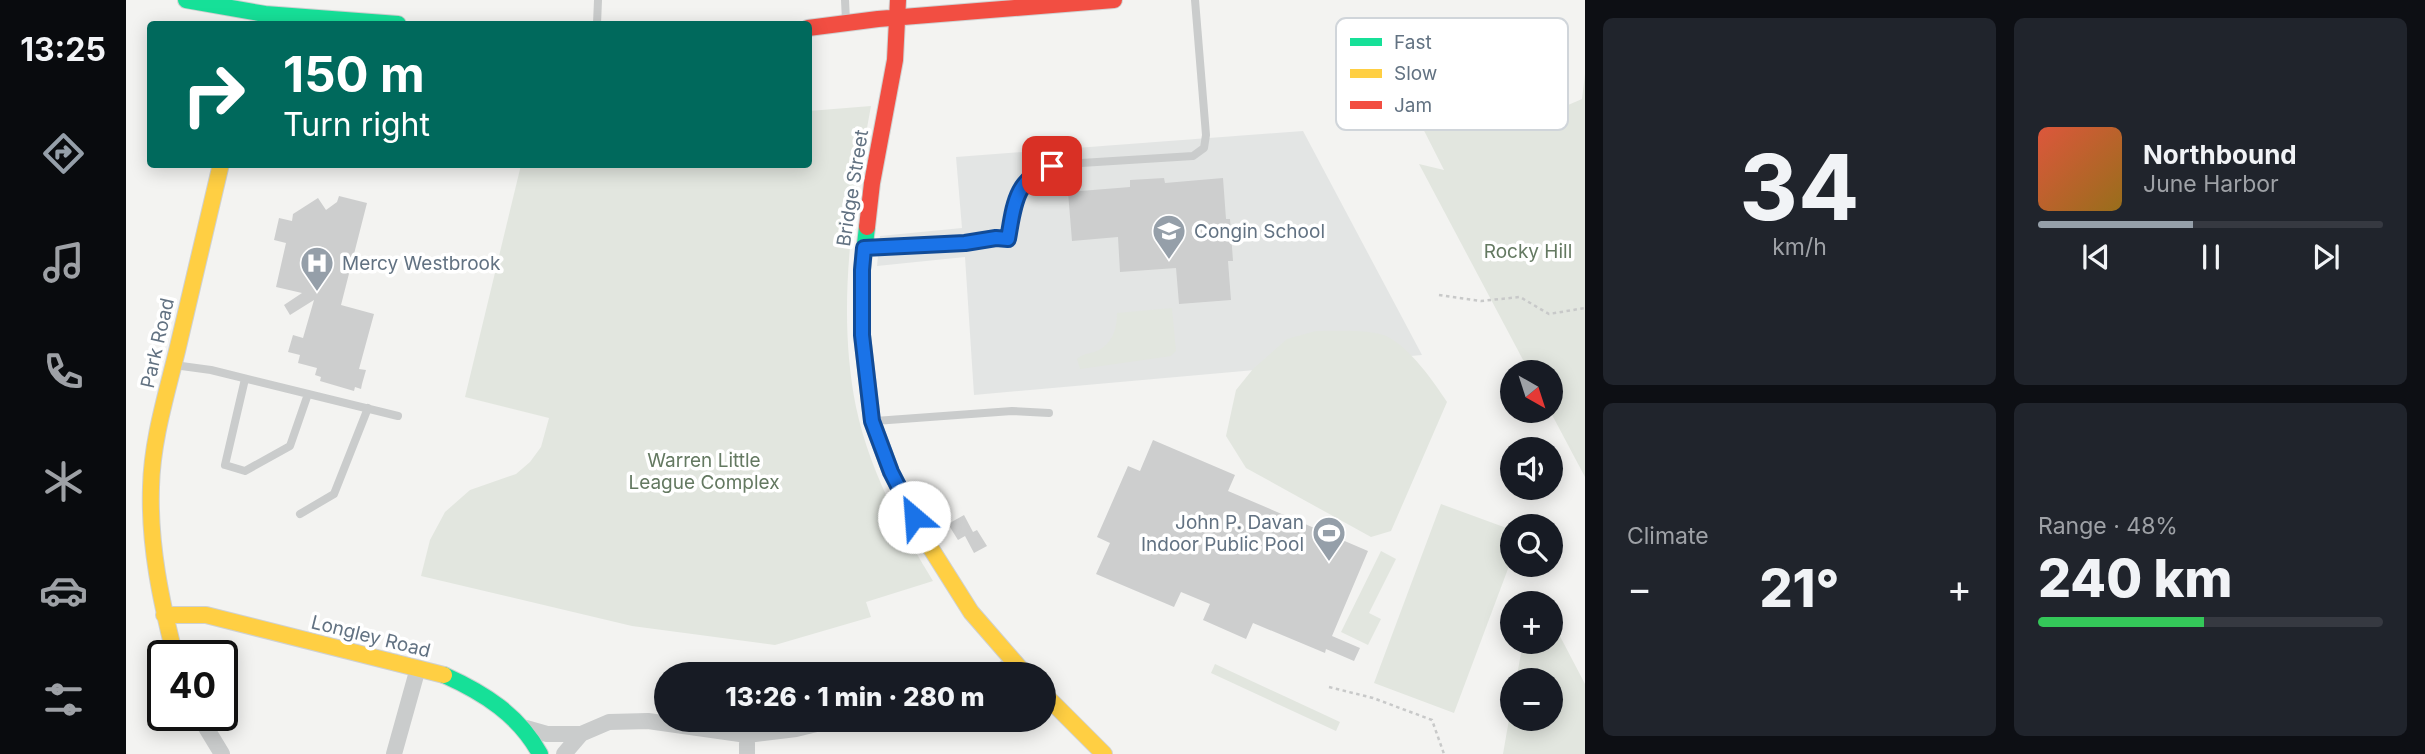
<!DOCTYPE html>
<meta charset="utf-8">
<style>
body{margin:0;font-family:Inter,sans-serif;background:#20242c;color:#f1f3f6;height:100vh;display:flex;flex-direction:column;font-size:26px;white-space:nowrap}
*{box-sizing:border-box;margin:0}
p{font-size:23px;color:#9ea1a6}
.icon{flex:none;width:38px;height:38px;fill:none;stroke:currentColor;stroke-width:2;stroke-linecap:round;stroke-linejoin:round}
.map{position:relative;flex:1;overflow:hidden}
.sheet{display:flex;flex-direction:column;gap:18px;padding:18px;background:#0d0f14;width:840px}
.sheet>*{flex:none}
.top-card{position:absolute;left:21px;top:21px;width:665px;height:147px;border-radius:7px;box-shadow:0 4px 18px #0003;background:#00695c;color:#fff;overflow:hidden}
.needle{width:46px;rotate:141deg}
.controls{position:absolute;left:1374px;top:360px;display:grid;gap:14px}
.controls a{display:grid;place-items:center;width:63px;height:63px;border-radius:50%;background:#171b24;box-shadow:0 4px 18px #0003;font-size:35px}
.speed{position:absolute;left:21px;top:640px;display:flex;gap:14px;font-size:35px;font-weight:700;text-align:center}
.speed>*{display:grid;place-content:center;width:91px;height:91px;border-radius:50%;background:#171b24;box-shadow:0 4px 18px #0003;line-height:1}
.speed .limit{border:4px solid #111;border-radius:10px;background:#fff;color:#111}
.pin{position:absolute;display:grid;place-items:center;width:60px;height:60px;color:#fff;margin:-30px;border-radius:14px;box-shadow:0 4px 10px #0006}
.me{position:absolute;width:77px;margin:-38px;rotate:333deg;stroke-linejoin:round;filter:drop-shadow(0 0 5px #0008)}
.turn{display:flex;align-items:center;gap:24px;height:147px;padding:0 21px;font-size:32px}
.turn .icon{width:91px;height:91px;stroke-width:2.5}
.turn b{display:block;font-size:49px;line-height:60px}
.big{font-size:52px;font-weight:800;line-height:1.1}
.sheet .widget{flex:1;display:flex;flex-direction:column;justify-content:center;gap:10px;min-width:0;padding:0 24px;border-radius:10px;background:#20242c}
.sheet .dial{align-items:center;gap:0}
.dial b{font-size:91px;line-height:1}
.song{display:flex;align-items:center;gap:21px}
.cover{width:84px;height:84px;border-radius:10px;background:linear-gradient(135deg,hsl(10 70% 55%),hsl(40 70% 35%))}
.played{height:7px;border-radius:4px;background:linear-gradient(90deg,#959fa9 45%,#363941 45%)}
.keys{display:flex;justify-content:space-around;direction:ltr}
.heat{display:flex;justify-content:space-between;align-items:center;font-size:38px;direction:ltr}
.charge{height:10px;border-radius:5px;background:linear-gradient(90deg,#34c759 48%,#363941 0)}
.sheet .tiles{flex:1;display:grid;gap:18px;grid-template-columns:repeat(2,1fr)}
.trip{position:absolute;left:528px;top:662px;width:402px;height:70px;border-radius:35px;background:#171b24;box-shadow:0 4px 18px #0003;font-weight:800;line-height:70px;text-align:center}
main{display:flex;flex:1;min-height:0}
.tab-bar{display:flex;flex-direction:column;width:126px;justify-content:space-around;align-items:center;background:#090b0e;color:#9ea1a6}
.tab-bar .icon{width:49px;height:49px}
.tab-bar .active{color:#959fa9}
.tab-bar b{font-size:32px;color:#f1f3f6}
.map>svg:first-child{display:block}
.built{fill:#e3e5e4}
.green{fill:#e2e6df}
.building{fill:#cdcece}
.lines{fill:none;stroke-linecap:round;stroke-linejoin:round}
.fast-casing{stroke:#cfd1d1;stroke-width:18}
.slow-casing{stroke:#cfd1d1;stroke-width:18}
.jam-casing{stroke:#cfd1d1;stroke-width:18}
.path{stroke:#c8c9c9;stroke-width:2.5;stroke-dasharray:3.5 3.5;stroke-linecap:butt}
.lane{stroke:#cacccc;stroke-width:8}
.street{stroke:#cacccc;stroke-width:16}
.fast{stroke:#16e098;stroke-width:16}
.slow{stroke:#ffcf43;stroke-width:16}
.jam{stroke:#f24e42;stroke-width:16}
.route-casing{stroke:#114b97;stroke-width:18}
.route{stroke:#1a73e8;stroke-width:12}
.labels{text-anchor:middle;stroke-width:7;stroke-linejoin:round;paint-order:stroke}
.street-label{font-size:19px;fill:#627282;stroke:#fff}
.poi-label{font-size:19px;fill:#627282;stroke:#fff;text-anchor:start}
.park-label{font-size:19px;fill:#647961;stroke:#fff}
.key{fill:#fff;stroke:#d0d5da;stroke-width:2}
.key-label{font-size:19px;fill:#627282}
</style>
<main>
<nav class="tab-bar">
<b>13:25</b>
<svg class="icon active" aria-label="directions" viewBox="0 0 24 24"><path d="M12 3l9 9-9 9-9-9zM9 14v-3h6M13 9l2 2-2 2"/></svg>
<svg class="icon" aria-label="music" viewBox="0 0 24 24"><path d="M9 18V5l10-2v13"/><circle cx="6" cy="18" r="3"/><circle cx="16" cy="16" r="3"/></svg>
<svg class="icon" aria-label="phone" viewBox="0 0 24 24"><path d="M5 4h4l2 5-3 2q2 4 5 5l2-3 5 2v4C11 20 4 13 5 4z"/></svg>
<svg class="icon" aria-label="climate" viewBox="0 0 24 24"><path d="M12 3v18M4 7l16 10M4 17L20 7"/></svg>
<svg class="icon" aria-label="car" viewBox="0 0 24 24"><path d="M5 17H2v-5l4-1 3-4h7l3 4 3 1v5h-3M9 17h6M6 11h13"/><circle cx="7" cy="17" r="2"/><circle cx="17" cy="17" r="2"/></svg>
<svg class="icon" aria-label="filters" viewBox="0 0 24 24"><path d="M4 7h16M4 17h16"/><circle cx="9" cy="7" r="2"/><circle cx="15" cy="17" r="2"/></svg>
</nav>
<div class="map">
<svg width="1459" height="754" viewBox="0 0 1459 754">
<rect width="100%" height="100%" fill="#f3f3f1"/>
<!-- built -->
<path class="built" d="M1177,131l119,224 -448,40 -9,-138 -88,9 3,-30 82,-8 -6,-71z"/>
<!-- green -->
<path class="green" d="M1459,74v403l-35,-66v-38h-20l-111,-209 25,6 -37,-73 91,11 33,13 51,-22z
M745,106c-18,98 -35,201 -15,301 13,62 44,120 77,174l-67,21 5,15 -96,28 -143,-19 -211,-50 9,-36 15,-28 25,-22 46,-16 14,-12 11,-15 8,-29 -84,-21 56,-232 287,-1 1,-53z
M1046,308l4,43 -5,5 -91,13 -3,-10c6,-6 14,-5 22,-9 14,-8 18,-22 18,-37z
M1190,331c17,0 58,-2 72,6 22,11 46,45 59,65l-56,129 -20,6 -125,-69 -20,-32 10,-46 17,-21 34,-30z
M1315,504l71,26v28l-58,155 -80,-30z
M1255,551l15,8 -27,54 12,6 -13,26 -27,-13z
M1425,619l34,65v70h-82l9,-52v17h38v-38h-34l7,-39h27z
M1089,664l125,58 -4,9 -125,-58z"/>
<!-- building -->
<path class="building" d="M1038,178l1,5 58,-5 3,41h4l3,42h-5l3,39 -52,4 -3,-36 -56,4 -2,-35 -46,4 -4,-49 62,-5v-7z
M213,196l28,7 -26,102 33,9 -15,55 7,1 -4,14 -1,5 -6,-2 -1,4 -34,-10 1,-4 -6,-2 2,-7 -19,-5 2,-8 -12,-3 5,-17 10,3 11,-38 -24,15 -6,-10 18,-12 -26,-6 10,-44 -12,-3 5,-22 13,3 1,-7 25,-16 8,12 11,-8z
M1027,440l82,35 -7,16 140,60 -36,85 28,12 -6,13 -28,-12 -1,4 -72,-30 -7,16 -43,-19 7,-16 -29,-12 -7,15 -78,-33 14,-31 -13,-6 31,-71 12,5z
M838,515l9,17 4,-2 10,16 -13,7 -9,-17 -7,4 -10,-16z"/>
<g class="lines">
<defs>
<path id="fast" d="M60,0l79,14 133,10
M741,227l-5,43v65l10,86 19,51 39,75
M318,675c40,18 75,40 96,79"/>
<path id="slow" d="M804,547l41,65 54,62
M38,615h42l238,60
M49,656c-14,-55 -26,-111 -24,-169 1,-46 15,-91 26,-136 15,-62 29,-125 44,-187
M919,695l59,59"/>
<path id="jam" d="M682,28l70,-9 236,-19
M741,227l5,-44 23,-123 3,-60"/>
</defs>
<!-- fast casing -->
<use href="#fast" class="fast-casing"/>
<!-- slow casing -->
<use href="#slow" class="slow-casing"/>
<!-- jam casing -->
<use href="#jam" class="jam-casing"/>
<!-- path -->
<path class="path" d="M1313,295l42,6 39,-4 29,17 36,-6
M1203,687l44,11 59,22 12,34"/>
<!-- lane -->
<path class="lane" d="M719,0l1,21
M471,24l1,-24
M741,248l98,-5 31,-5 12,1 9,-42 5,-11 18,-16 25,-6 128,-8 11,-8 2,-13 -11,-135
M48,365l37,5 187,46
M119,379l-20,86 20,6 45,-25 18,-52
M749,421l137,-10 37,2
M174,514l34,-20 34,-86"/>
<!-- street -->
<path class="street" d="M866,674l24,-11
M73,716l23,38
M400,728l21,6h34l28,-12 39,-1 99,14 49,-6 41,-10
M268,754l24,-86
M438,754l17,-20
M621,754v-19"/>
<!-- fast -->
<use href="#fast" class="fast"/>
<!-- slow -->
<use href="#slow" class="slow"/>
<!-- jam -->
<use href="#jam" class="jam"/>
</g>
<g class="lines">
<defs>
<path id="route" d="M788,517l-23,-45 -19,-51 -10,-86v-65l2,-22 101,-5 31,-5 12,1c6,-34 7,-61 44,-73"/>
</defs>
<!-- route casing -->
<use href="#route" class="route-casing"/>
<!-- route -->
<use href="#route" class="route"/>
</g>
<!-- icons -->
<defs>
<symbol id="school-pin" viewBox="-11 -11 22 30"><path d="M0 17L-7.5 6A9.5 9.5 0 1 1 7.5 6Z" fill="#959fa9" stroke="#fff"/><path d="M0-5L7-2L0 1L-7-2ZM-4 1L0 2.5L4 1V4Q0 6-4 4Z" fill="#fff"/></symbol>
<symbol id="hospital-pin" viewBox="-11 -11 22 30"><path d="M0 17L-7.5 6A9.5 9.5 0 1 1 7.5 6Z" fill="#959fa9" stroke="#fff"/><path d="M-5-5h3v3.5h4V-5h3V5h-3V1.5h-4V5h-3Z" fill="#fff"/></symbol>
<symbol id="stadium-pin" viewBox="-11 -11 22 30"><path d="M0 17L-7.5 6A9.5 9.5 0 1 1 7.5 6Z" fill="#959fa9" stroke="#fff"/><path d="M0-5a6.5 5 0 1 0 0 10a6.5 5 0 1 0 0-10ZM-3.5-1.8h7v3.6h-7Z" fill="#fff"/></symbol>
</defs>
<g fill-rule="evenodd">
<use href="#school-pin" x="1024" y="212" width="38" height="52"/>
<use href="#hospital-pin" x="172" y="244" width="38" height="52"/>
<use href="#stadium-pin" x="1184" y="514" width="38" height="52"/>
</g>
<g class="labels">
<!-- street labels -->
<g class="street-label">
<text transform="translate(726 188) rotate(-81)" y="7">Bridge Street</text>
<text transform="translate(31 343) rotate(-77)" y="7">Park Road</text>
<text transform="translate(245 636) rotate(14)" y="7">Longley Road</text>
</g>
<!-- poi labels -->
<g class="poi-label">
<text x="1068" y="238">Congin School</text>
<text x="216" y="270">Mercy Westbrook</text>
<text x="1178" y="529" text-anchor="end">John P. Davan<tspan x="1178" dy="22">Indoor Public Pool</tspan></text>
</g>
<!-- park labels -->
<g class="park-label">
<text x="1402" y="258">Rocky Hill</text>
<text x="578" y="467">Warren Little<tspan x="578" dy="22">League Complex</tspan></text>
</g>
</g>
<!-- legend -->
<rect x="1210" y="18" width="232" height="112" rx="10" class="key"/>
<rect x="1224" y="38" width="32" height="8" fill="#16e098"/>
<rect x="1224" y="69" width="32" height="9" fill="#ffcf43"/>
<rect x="1224" y="101" width="32" height="8" fill="#f24e42"/>
<g class="key-label">
<text x="1268" y="49">Fast</text>
<text x="1268" y="80">Slow</text>
<text x="1268" y="112">Jam</text>
</g>
</svg>
<div class="controls">
<a><svg class="needle" viewBox="-14 -14 28 28"><path d="M0-13l5 13h-10z" fill="#e53935"/><path d="M0 13l5-13h-10z" fill="#9ea1a6"/></svg></a>
<a><svg class="icon" aria-label="sound" viewBox="0 0 24 24"><path d="M4 9h4l5-4v14l-5-4H4zM17 9q2 3 0 6"/></svg></a>
<a><svg class="icon" aria-label="search" viewBox="0 0 24 24"><circle cx="10" cy="10" r="6"/><path d="M15 15l6 6"/></svg></a>
<a>+</a>
<a>−</a>
</div>
<div class="speed"><div class="limit">40</div></div>
<div class="pin" style="left:926px;top:166px;background:#d93025"><svg class="icon" aria-label="arrive" viewBox="0 0 24 24"><path d="M6 21V4h12l-3 4 3 4H6"/></svg></div>
<svg class="me" style="left:788px;top:517px" viewBox="-20 -20 40 40"><circle r="19" fill="#fff"/><path d="M0-13L10 11 0 6-10 11z" fill="#1a73e8"/></svg>
<div class="trip">13:26 · 1 min · 280 m</div>
<div class="top-card">
<div class="turn"><svg class="icon" aria-label="right" viewBox="0 0 24 24"><path d="M7 20v-9h11M14 6l5 5-5 5"/></svg><div><b>150 m</b>Turn right</div></div>
</div>
</div>
<section class="sheet">
<div class="tiles">
<div class="widget dial"><b>34</b><p>km/h</p></div>
<div class="widget">
<div class="song"><i class="cover"></i><div><b>Northbound</b><p>June Harbor</p></div></div>
<div class="played"></div>
<div class="keys"><svg class="icon" aria-label="previous" viewBox="0 0 24 24"><path d="M18 5L8 12l10 7zM5 5v14"/></svg><svg class="icon" aria-label="pause" viewBox="0 0 24 24"><path d="M8 5v14M16 5v14"/></svg><svg class="icon" aria-label="next" viewBox="0 0 24 24"><path d="M6 5l10 7-10 7zM19 5v14"/></svg></div>
</div>
<div class="widget"><p>Climate</p>
<div class="heat"><a>−</a><b class="big">21°</b><a>+</a></div>
</div>
<div class="widget"><p>Range · 48%</p><b class="big">240 km</b><div class="charge"></div></div>
</div>
</section>
</main>
